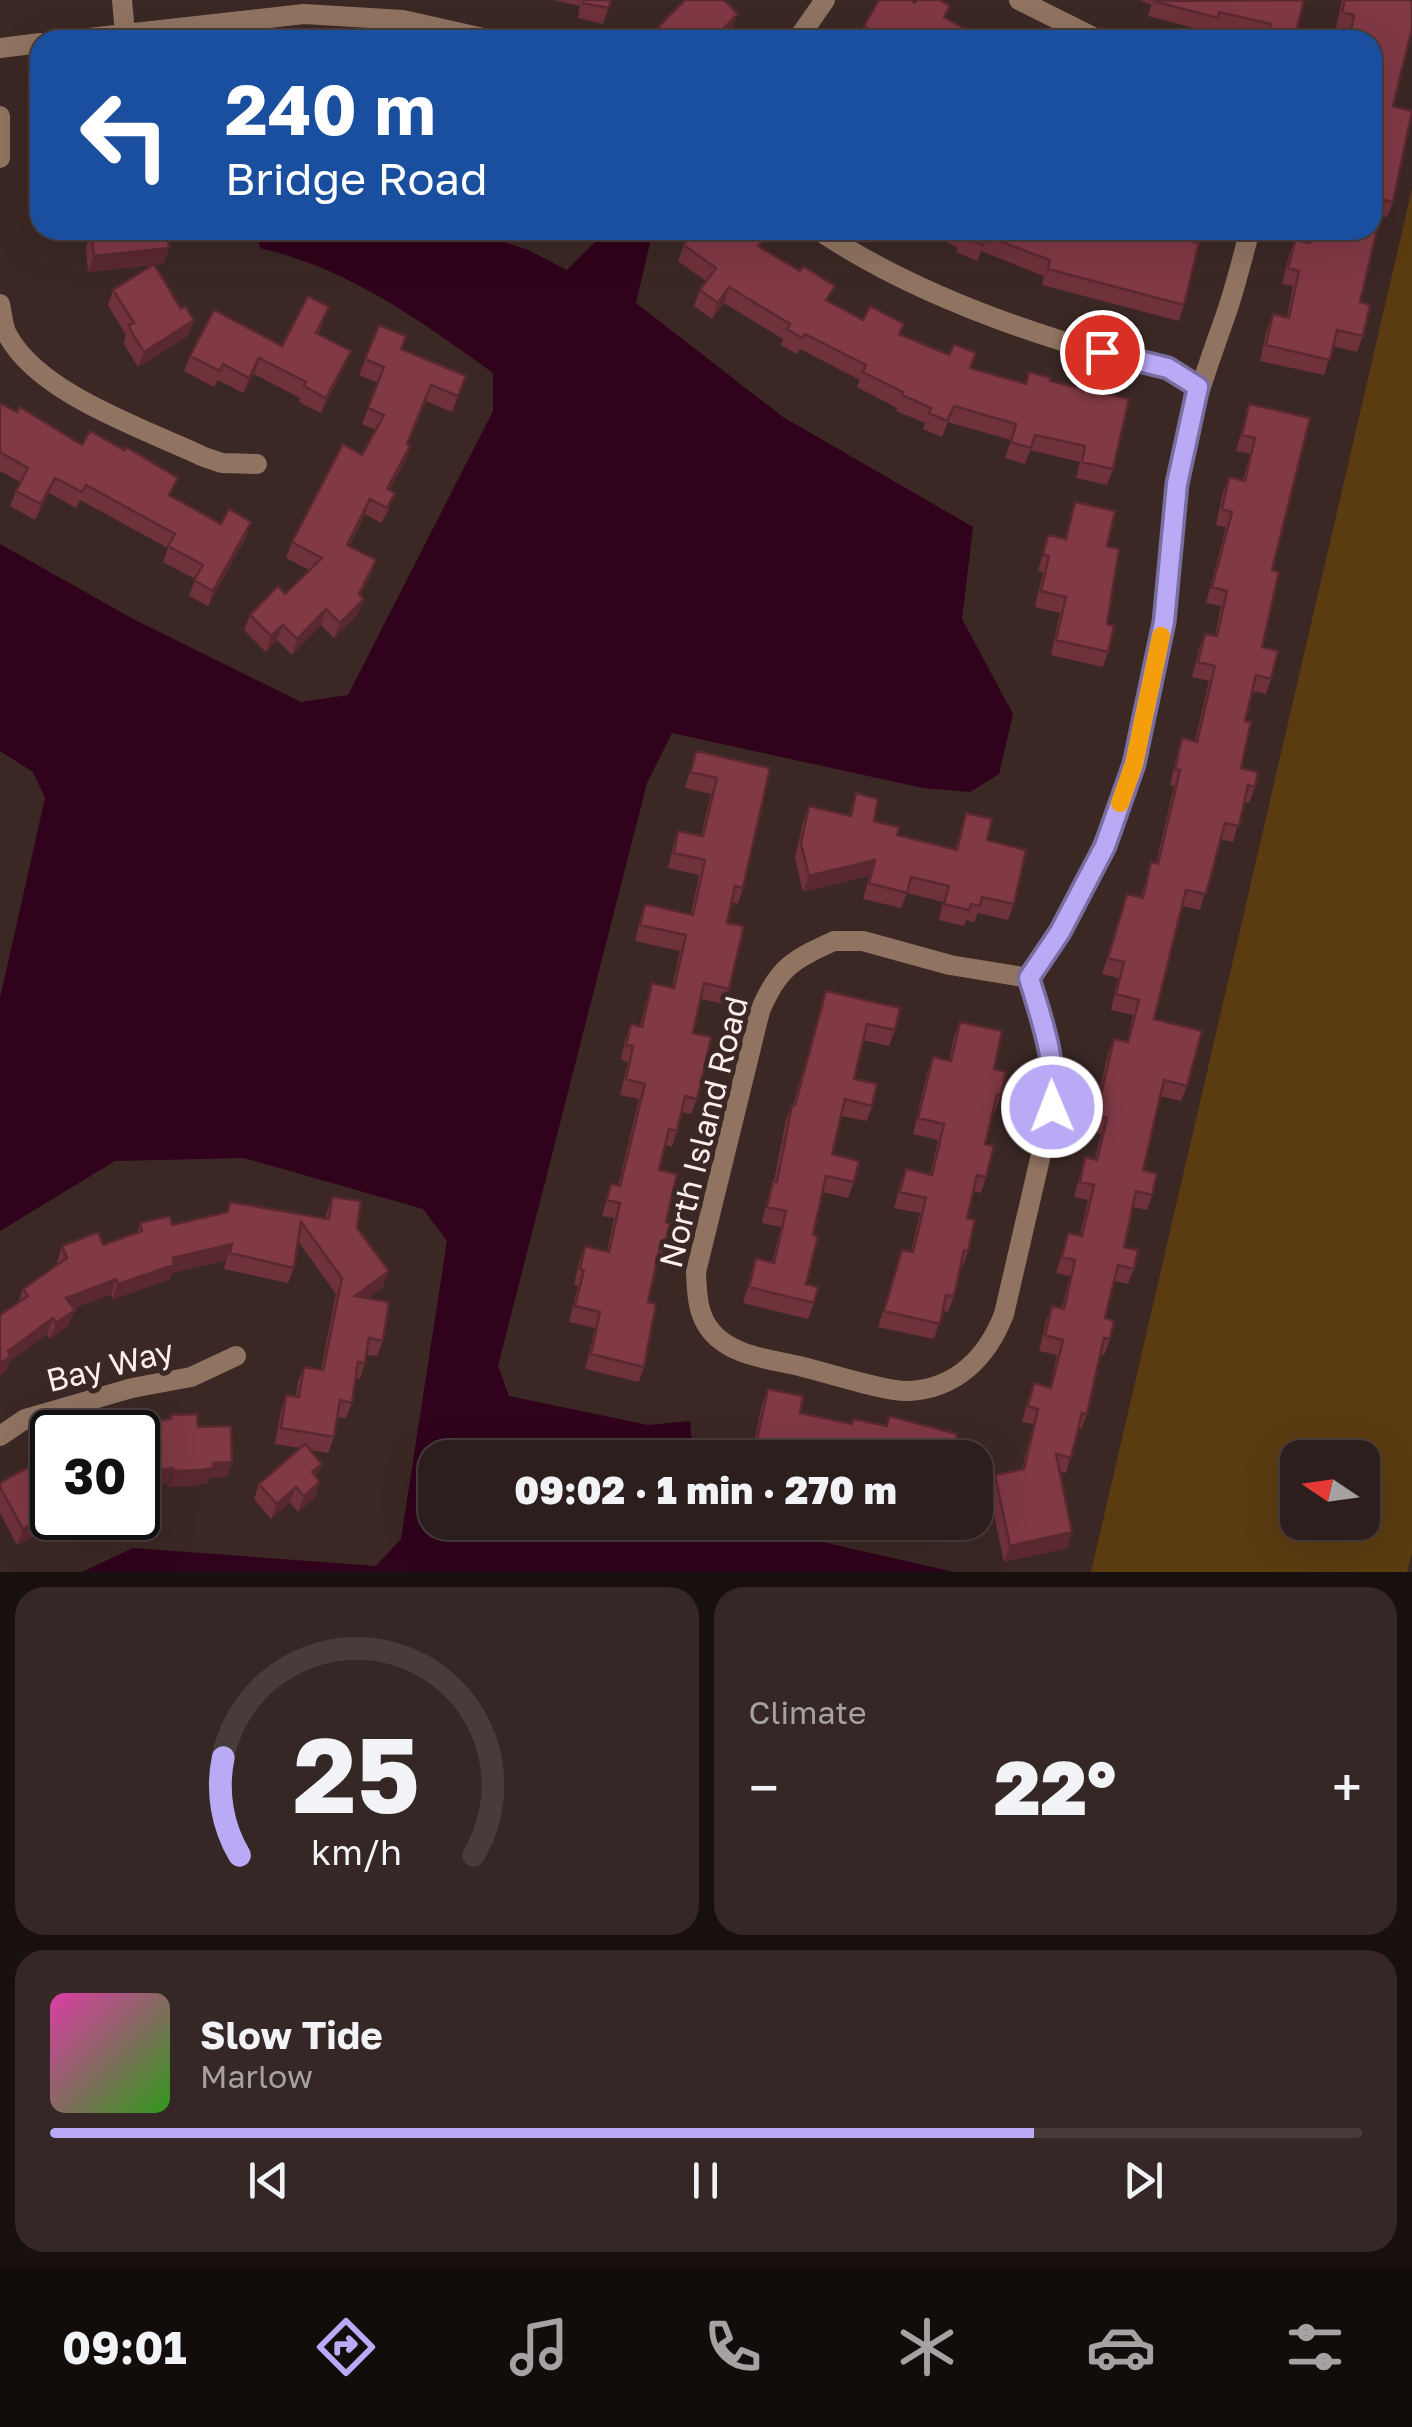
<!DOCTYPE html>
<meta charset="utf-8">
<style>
body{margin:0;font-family:"Golos Text",sans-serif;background:#342725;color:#f1f3f6;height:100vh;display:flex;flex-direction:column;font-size:38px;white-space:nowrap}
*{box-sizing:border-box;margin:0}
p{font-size:32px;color:#a6a2a3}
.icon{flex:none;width:55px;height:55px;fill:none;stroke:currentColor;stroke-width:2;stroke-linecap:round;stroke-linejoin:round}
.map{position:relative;height:1572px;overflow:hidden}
.sheet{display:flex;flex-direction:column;gap:15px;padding:15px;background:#18100f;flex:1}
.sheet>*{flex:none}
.top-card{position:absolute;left:30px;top:30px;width:1352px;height:210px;border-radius:30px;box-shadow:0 10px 40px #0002,0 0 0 2px #483c3b;background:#1a4fa0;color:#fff;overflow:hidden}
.needle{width:65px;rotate:283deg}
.tools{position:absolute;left:1280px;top:1440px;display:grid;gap:20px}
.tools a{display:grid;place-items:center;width:100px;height:100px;border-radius:20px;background:#2c1e1c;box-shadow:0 10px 40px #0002,0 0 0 2px #483c3b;font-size:50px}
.speed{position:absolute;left:30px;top:1410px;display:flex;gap:20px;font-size:50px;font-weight:700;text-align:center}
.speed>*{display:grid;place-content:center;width:130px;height:130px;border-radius:50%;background:#2c1e1c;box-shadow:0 10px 40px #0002,0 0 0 2px #483c3b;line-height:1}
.speed .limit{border:5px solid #111;border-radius:15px;background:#fff;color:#111}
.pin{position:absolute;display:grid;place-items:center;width:85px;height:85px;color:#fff;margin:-42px;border:5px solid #fff;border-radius:50%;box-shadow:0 2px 10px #0007}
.me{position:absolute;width:110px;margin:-55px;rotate:359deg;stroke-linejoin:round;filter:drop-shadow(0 0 8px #0008)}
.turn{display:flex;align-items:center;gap:35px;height:210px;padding:0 30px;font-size:45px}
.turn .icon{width:130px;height:130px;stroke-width:2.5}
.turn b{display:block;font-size:70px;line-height:85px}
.big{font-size:75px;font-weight:800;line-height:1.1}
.sheet .card{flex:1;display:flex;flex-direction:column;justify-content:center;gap:15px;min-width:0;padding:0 35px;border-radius:30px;background:#342725}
.sheet .dial{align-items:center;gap:0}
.dial svg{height:260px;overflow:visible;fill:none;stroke:#483c3b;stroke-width:7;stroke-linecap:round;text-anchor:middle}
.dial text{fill:#f1f3f6;stroke:none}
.song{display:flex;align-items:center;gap:30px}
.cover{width:120px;height:120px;border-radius:15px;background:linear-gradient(135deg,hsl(320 70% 55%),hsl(110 70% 35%))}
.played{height:10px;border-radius:5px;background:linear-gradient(90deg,#baaaf6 75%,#483c3b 75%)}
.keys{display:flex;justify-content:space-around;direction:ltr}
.heat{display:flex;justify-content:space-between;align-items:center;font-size:55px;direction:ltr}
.sheet .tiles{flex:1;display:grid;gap:15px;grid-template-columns:1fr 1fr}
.card:last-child{grid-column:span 2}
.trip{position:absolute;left:418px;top:1440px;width:575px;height:100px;border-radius:30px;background:#2c1e1c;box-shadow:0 10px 40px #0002,0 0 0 2px #483c3b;font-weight:800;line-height:100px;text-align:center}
.tab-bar{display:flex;height:160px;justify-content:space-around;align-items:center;background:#120c0b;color:#a6a2a3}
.tab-bar .icon{width:70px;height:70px}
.tab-bar .active{color:#baaaf6}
.tab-bar b{font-size:45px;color:#f1f3f6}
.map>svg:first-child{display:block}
.green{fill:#5b3c11;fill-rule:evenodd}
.water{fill:#30021b}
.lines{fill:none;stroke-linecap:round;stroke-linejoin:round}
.minor{stroke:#907361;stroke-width:20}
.wall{fill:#6f313a}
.shaded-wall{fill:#5a2830}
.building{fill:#813944;stroke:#5a2830;stroke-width:2.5}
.route-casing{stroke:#796ea0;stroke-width:25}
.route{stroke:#baaaf6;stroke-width:18}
.slow{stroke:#f59e0b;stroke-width:18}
.labels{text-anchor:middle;stroke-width:10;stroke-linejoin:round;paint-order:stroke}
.street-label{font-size:32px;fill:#fbeeeb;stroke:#3b2825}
</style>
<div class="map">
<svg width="1412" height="1572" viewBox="0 0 1412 1572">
<rect width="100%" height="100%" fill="#3b2825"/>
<!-- green -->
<path class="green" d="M1412,189v1363l-5,20h-316zM1298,1458h64v64h-64z"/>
<!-- water -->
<path class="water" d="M258,230h211l59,20 39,20 40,-40h46l-17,73 147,114 190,110 -11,92 51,95 -14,60 -29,18 -47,-4 -251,-55 -25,50 -149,583 11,30 139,29 42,-4 3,36 -258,1v64l304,1 215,49h-872l51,-24 243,18 25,-27 46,-298 -24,-32 -179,-51 -129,3 -115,70v-233l45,-200 -12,-26 -33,-21v-207l135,76 166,82 47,-7 145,-284v-38c-72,-52 -145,-105 -233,-125z"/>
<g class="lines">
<!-- minor -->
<path class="minor" d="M122,0l3,33
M1019,0l80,40
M71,40l233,-26 99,6 89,20
M797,40l28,-40
M0,48l40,-5
M0,116v42
M818,230c74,50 158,84 244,111 34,10 70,14 104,26 11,4 22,13 32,20
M0,304c2,9 3,22 7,30 31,60 138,95 197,123l18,6 35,1
M834,941h29l87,24 79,13c13,43 28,84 23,129l-48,207c-16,42 -47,75 -96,77 -22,1 -80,-18 -105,-24 -31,-8 -71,-10 -92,-36 -14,-17 -14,-38 -15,-59l64,-261c18,-43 32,-51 74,-70z
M1029,978c73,-107 118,-229 135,-358 6,-45 6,-91 13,-136 9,-58 28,-111 48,-167 10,-28 17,-58 25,-87
M0,1436l25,-17 107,-31 59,-11 45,-21"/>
</g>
<!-- wall -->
<path class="wall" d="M553,0h58l-8,24 -25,-6 2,-12z
M1140,0h164l-10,40h-28l-52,-12 -2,5 -64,-17 3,-11z
M1342,0h70l-19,106v96l-6,15 -7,-1 -20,86 3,34 -6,16 -24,-6 -9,29 -64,-14 7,-32 6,-15 14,3 6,-31 -11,-2 7,-29 6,-15 13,3 3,-13h61v-190h-25l2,-10 -13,-2z
M946,18l38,22h-125l5,-14z
M659,26l73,3 -10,11h-68z
M98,230h69l2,18 -6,16 -9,1 27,44 13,11 -6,16 -50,31 -13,-21 -1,-5 2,-6 -18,-30 5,-15 40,-25 -65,7 -2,-25 5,-15z
M924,230h240l-1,5 21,70 -5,16 -137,-36 2,-9 -63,-25 -4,10 -21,-9 2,-4z
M762,241l-2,5 69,56 34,18 41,4 -4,11 49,20 27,-2 -5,15 54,15 4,-11 21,9 63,88 -6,16 -31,-7 4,-16 -50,-12 -5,14 -20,-6 6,-18 -63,-18 -6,15 -19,-8 2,-6 -29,-12 1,-3 -40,-21 3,-7 -60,-31 -3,5 -16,-9 2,-6 -59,-36 -12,16 -18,-13 6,-16 6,-9 -28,-20 6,-16z
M323,323l-5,11 27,32 -24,47 -22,-11 1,-4 -46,-24 -11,19 -25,-13 -4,7 -30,-16 6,-15 92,-10z
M379,325l22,24 65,27 -14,36 -26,-11 -18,43 2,2 -5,15 -16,29v19l-8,14 -16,-9 -16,32 27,14 -16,36 -2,18 -24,24 -13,-13 -29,30 -15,-15 -11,12 -22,-22 6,-15 35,-21 24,-24 -23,-12 6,-16 70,-87 14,-25 -14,-6 16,-41 -19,-8z
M0,403l82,42 139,79 30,-2 -5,15 -38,69 -19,-10 6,-17 -32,-17 5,-14 -88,-48 -4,8 -27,-15 -14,27 -25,-14 10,-24 -20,-11z
M1249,404l61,14 -38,152 -10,77 9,32 -5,15 -14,-3 -7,30 -4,47 14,19 -6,16 -5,-1 -11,40 -13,-3 -20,71 -18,-4 -28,113 33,67 -6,15 -21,-5 -17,74 9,25 -5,15 -14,-3 -9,40 10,22 -6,15 -14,-3 -9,37 5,21 -6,16 -4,-1 -13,60 -6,15h-3l-12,44 -6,-1 12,60 -5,16 -63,14 -15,-71 6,-16 27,-6 11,-45 -11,-2 6,-23 6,-16 16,4 7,-32 -18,-4 7,-30 6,-15 10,2 8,-32 -14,-3 12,-40 12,3 8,-36 -14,-3 11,-40 10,2 6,-25 -11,-3 18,-77 6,-15 13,3 6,-27 -22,-5 7,-32 -16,-4 25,-80 14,3 10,-35 5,2 18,-78 -4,-1 7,-31 5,-16 13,3 14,-60 -17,-4 7,-28 6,-15 10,2 6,-30 -15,-3 20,-76 -10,-2 7,-33 6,-15 14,3 7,-26 -14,-3z
M1075,502l32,44v78l1,28 -5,15 -52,-12 9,-42 -25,-6 8,-35 -5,-1 10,-36 17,4z
M696,751l74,17 -27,120 -5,16 -6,-2 -5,21 2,66 -5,15 -23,-5 -8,34 4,66 -6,15 -9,-2 -10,35 -7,-2 -6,25 7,52 -2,26 -6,16 -2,-1 -8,39 -4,65 -5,15 -54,-13 10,-41 -26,-6 9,-36 -4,-1 5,-23 6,-16 22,5 7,-33 -12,-2 9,-32 7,2 21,-87 -19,-4 8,-33 -7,-2 4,-20 6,-16 9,2 7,-27 5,-16 20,5 8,-37 -45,-10 5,-22 5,-15 46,10 8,-39 -31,-7 5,-21 5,-16 23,5 10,-42 -26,-6z
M856,793l18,28 23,14 58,15 11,-37 21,27 27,64 -6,16 -30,-7 -4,9 -8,-2 -2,6 -25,-6 4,-18 -36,-9 -6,15 -38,-9 6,-23 -66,16 -8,-34 8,-36 6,-16 40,9z
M826,991l69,39 -6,16 -26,-6 -9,39 18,27 -5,15 -26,-5 -9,38 22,28 -6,16 -25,-6 -10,43 -7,49 8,19 -6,16 -65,-16 13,-45 16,4 9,-35 -19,-4 6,-26 6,-16 12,-61 6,-15h1z
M960,1022l34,47 7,26 -6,16 -2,-1 -8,34 1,33 -5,16 -7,-2 -7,27 1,33 -5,15h-2l-7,30 -6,16 -5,-1 -9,28 -56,-12 24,-77 9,2 9,-39 -26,-5 6,-23 6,-16 24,6 8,-35 -25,-6 14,-61 6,-16 16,4 5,-24z
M332,1197l25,31 26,59 -15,11 15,43 -6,15 -10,-1 -7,24 -5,-1 -3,25 -6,15 -9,-1 -3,20 -6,16 -18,-3 7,28 -2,20 -17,14 -8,-10 -19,17 -17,-20 5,-15 41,-36 -25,-4 6,-34 5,-15 10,1 2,-14 6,-15 17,2 15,-75 -38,-53 -4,27 -6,15 -64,-14 2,-9 -54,13 -3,7 -56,19 -2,-5 -37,14 -5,17 -19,14 -3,-5 -37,27 -4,11 -6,4v-61l18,-12 5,-14 34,-25v-2l5,-16 41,-1 34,-12 3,-10 32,2 54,-12 4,-11 95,16z
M768,1389l32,24 51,11 35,2 3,-10 64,35 22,7h-224l11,-54z
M52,1449v69h19l-3,8 -17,9 -4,-7 -30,17 -17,-32v-30l30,-17 2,-6z
M938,1522h33l-3,8z"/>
<!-- shaded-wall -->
<path class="shaded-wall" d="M738,14l-6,15 -10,11h-9z
M169,248l-6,16 -75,8 6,-16z
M729,287l-5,16 -12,16 6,-16z
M194,320l-6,16 -50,31 6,-15z
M351,351l-6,15 -24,47 5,-15z
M259,358l-5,16 -11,19 6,-15z
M410,446l-5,15 -23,44 5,-16z
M55,478l-6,15 -14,27 6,-16z
M370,499l-5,15 -24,46 6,-15z
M251,522l-5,15 -38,69 5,-15z
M376,560l-5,15 -18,34 6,-15z
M364,599l-6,15 -24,24 6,-15z
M326,609l-5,16 -29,30 5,-16z
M283,625l-6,15 -11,12 5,-16z
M875,860l-6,16 -66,16 6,-16z
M232,1244l-6,16 -54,13 -3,7 -56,19 5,-15 55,-26z
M389,1271l-6,16 -34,25 6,-16z
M116,1279l-5,15 -51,19 6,-15z
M75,1310l-6,15 -19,14 6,-16z
M53,1318l-6,16 -37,27 -4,11 -6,4v-12l8,-13z
M232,1462l-5,15 -17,1 -2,5 -12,3 -29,1 6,-16 40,-8z
M322,1464l-6,15 -4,-7z
M173,1468l-6,16 -29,5v-15z
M320,1482l-5,16 -17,14 6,-16z
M296,1487l-6,15 -19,17 6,-15z
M52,1513l-5,15 -30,17 6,-16z
M60,1518h11l-3,8 -17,9 5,-15z
M1072,1532l-5,16 -63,14 6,-16z"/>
<!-- building -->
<path class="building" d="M584,0h27l-2,8 -26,-5z
M685,0h39l14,14 -24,24 2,2h-44l-13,-14z
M879,0h32l4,3 2,-3h23l10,6 -6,11 40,23h-97l-23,-14z
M1304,0l-9,35 -25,-6 1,-5 -52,-12 -1,6 -65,-17z
M1345,0h67v28l-19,78 19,5 -19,91 -9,-2 -24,102 10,3 -7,31 -26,-6 -7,30 -64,-15 7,-31 16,4 10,-47 -11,-3 7,-28 15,3 3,-13h59v-190h-23l5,-25 -12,-3z
M994,33l12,7h-16z
M105,230h62l2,18 -75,8 -3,-24z
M693,230h54l15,11 -4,5 42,25 3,-5 32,20 -9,14 37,20 7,-14 34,18 -5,10 50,21 5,-11 22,9 -6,15 56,16 3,-12 22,6 -1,3 79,18 -16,70 -31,-7 3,-16 -50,-11 -4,13 -20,-6 5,-18 -62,-18 -7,15 -18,-8 2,-5 -29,-13 1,-3 -40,-20 3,-7 -61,-31 -3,4 -15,-9 3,-5 -61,-37 -11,16 -18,-13 16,-22 -32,-23z
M958,230h206l-1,5 36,8 -15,62 -136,-36 2,-9 -64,-24 -3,9 -21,-9 1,-3z
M154,264l27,45 4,-3 9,14 -50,32 -13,-21 -2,-6 5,-2 -21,-33z
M308,296l21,11 -13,26 35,18 -25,47 -22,-12 2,-4 -47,-24 -10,20 -26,-14 -3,7 -30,-15 24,-46 68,36z
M379,325l27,11 -5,13 65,27 -8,20 -27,-11 -24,59 3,2 -23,43 8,4 -8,15 -17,-9 -23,46 29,15 -17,34 5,5 -24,24 -14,-14 -29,30 -14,-14 -12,11 -21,-21 28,-29 7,8 37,-36 -30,-16 51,-98 19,11 22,-40 -16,-7 16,-41 -19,-8z
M0,403l17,9 3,-5 62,38 8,-14 34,19 2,-3 52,31 -9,17 52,29 8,-15 22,13 -38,69 -19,-11 9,-15 -35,-19 7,-12 -89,-49 -4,7 -27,-14 -14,26 -25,-13 12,-23 -28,-16z
M1249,404l61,14 -38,152 7,2 -17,75 16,4 -7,28 -15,-4 -11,46 6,1 -10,46 17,4 -3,15 -7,-2 -9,41 -14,-3 -19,71 -20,-4 -32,129 48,12 -15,55 -23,-6 -21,90 14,4 -5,21 -16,-4 -12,56 14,3 -4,19 -16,-4 -13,53 9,3 -4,18 -6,-1 -17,76 -5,-1 -11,45 -15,-4 16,78 -62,14 -15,-71 29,-6 14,-60 -10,-3 6,-23 17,5 12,-48 -18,-5 7,-29 12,3 11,-49 -13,-3 6,-24 14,3 12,-51 -14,-3 5,-25 12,3 10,-42 -11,-2 18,-77 14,3 11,-42 -23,-6 8,-32 -16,-4 19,-64 16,4 8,-36 7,2 22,-94 -5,-1 7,-31 15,4 18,-76 -17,-4 7,-28 12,2 10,-45 -15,-4 20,-75 -10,-3 7,-32 16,4 10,-43 -13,-3z
M1075,502l40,9 -8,35 12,3 -12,75 7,2 -6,26 -52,-12 10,-43 -25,-6 8,-35 -6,-1 5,-20 18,4z
M696,751l74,17 -27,120 -8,-2 -8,37 17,3 -15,63 -25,-6 -11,50 18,4 -5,25 -9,37 -12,-3 -8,35 -8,-2 -10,41 18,4 -11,48 4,1 -6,25 -4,-1 -12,55 8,2 -12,63 -53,-13 9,-42 -25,-6 9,-36 -4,-1 5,-23 24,6 11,-49 -13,-3 4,-16 9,2 25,-102 -19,-5 7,-33 -7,-1 5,-21 11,3 10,-44 22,5 12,-53 -46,-10 5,-21 48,11 12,-55 -31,-7 4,-22 25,5 14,-58 -26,-6z
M856,793l22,6 -4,22 25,6 -2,8 60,15 9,-37 26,6 -5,21 39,10 -12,54 -32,-7 -2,9 -9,-2 -2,6 -25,-6 5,-18 -38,-9 -4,16 -38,-10 6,-23 -66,16 -8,-33 8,-37 42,10z
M826,991l74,17 -5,22 -28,-6 -13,55 23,5 -5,22 -27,-7 -13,55 27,7 -5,21 -28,-6 -13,59 5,1 -12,48 12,3 -4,16 -65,-16 7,-29 18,5 12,-52 -19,-4 6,-26 4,1 15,-77h3z
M960,1022l42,9 -8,38 12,3 -5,23 -4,-1 -12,50 9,2 -8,31 -9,-2 -10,43 8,2 -7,31 -4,-1 -10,46 -8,-1 -6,29 -56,-13 18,-61 11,2 13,-54 -26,-6 6,-23 26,6 12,-51 -26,-6 15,-61 18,4z
M332,1197l29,4 -4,27 32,43 -34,25 34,6 -6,39 -14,-3 -4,25 -7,-1 -6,41 -12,-3 -6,37 -53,-9 5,-33 13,2 5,-30 19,3 19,-92 -41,-56 -7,46 -64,-15 2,-9 -59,14 1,7 -56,19 -2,-5 -50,19 9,12 -19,13 -3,-5 -45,33 3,5 -11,8v-49l28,-19 -5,-7 44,-31 -5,-12 36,-14 5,13 39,-14 -2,-8 30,-7 2,9 56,-13 2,-10 99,17z
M768,1389l35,7 -3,17 52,11 1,-5 34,7 2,-10 68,18 -4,17 34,8 -12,51v-52l-222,-1z
M197,1414l1,13 33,-1 1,36 -19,1 1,5 -12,2 -29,1v-3l-35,6v-42l-60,-1 93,-12v-4z
M305,1444l17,20 -10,8 8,10 -16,14 -8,-9 -19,17 -18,-20z
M52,1449v64l-29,16 -23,-42v-4l34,-19 -2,-4z"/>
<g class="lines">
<defs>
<path id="route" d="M1052,1107c5,-46 -10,-86 -23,-129l31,-46 45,-86 29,-82 30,-142 13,-138 21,-97 -30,-19 -66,-16"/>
</defs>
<!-- route casing -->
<use href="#route" class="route-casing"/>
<!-- route -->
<use href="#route" class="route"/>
<!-- slow -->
<path class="slow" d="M1120,803l14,-39 27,-128"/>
</g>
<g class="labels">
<!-- street labels -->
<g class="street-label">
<text transform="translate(704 1132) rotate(-76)" y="11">North Island Road</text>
<text transform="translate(110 1366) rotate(-14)" y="11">Bay Way</text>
</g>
</g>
</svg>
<div class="tools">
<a><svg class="needle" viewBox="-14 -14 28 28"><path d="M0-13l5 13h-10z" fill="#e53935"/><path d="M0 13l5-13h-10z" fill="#a6a2a3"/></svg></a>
</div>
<div class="speed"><div class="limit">30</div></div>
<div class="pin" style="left:1102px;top:352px;background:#d93025"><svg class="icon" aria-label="arrive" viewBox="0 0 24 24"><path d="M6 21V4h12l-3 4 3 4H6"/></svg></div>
<svg class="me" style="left:1052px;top:1107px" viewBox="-20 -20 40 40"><circle r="17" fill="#baaaf6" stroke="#fff" stroke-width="3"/><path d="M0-11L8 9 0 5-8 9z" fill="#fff"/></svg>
<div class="trip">09:02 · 1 min · 270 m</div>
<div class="top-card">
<div class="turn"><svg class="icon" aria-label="left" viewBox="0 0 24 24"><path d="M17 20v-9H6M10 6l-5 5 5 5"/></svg><div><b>240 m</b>Bridge Road</div></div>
</div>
</div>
<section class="sheet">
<div class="tiles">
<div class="card dial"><svg viewBox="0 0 100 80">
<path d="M14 69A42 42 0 1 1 86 69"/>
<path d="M14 69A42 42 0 0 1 9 39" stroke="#baaaf6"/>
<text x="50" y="56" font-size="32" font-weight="700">25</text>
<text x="50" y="72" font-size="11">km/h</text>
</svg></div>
<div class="card"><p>Climate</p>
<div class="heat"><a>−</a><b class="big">22°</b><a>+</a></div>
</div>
<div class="card">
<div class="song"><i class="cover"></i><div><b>Slow Tide</b><p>Marlow</p></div></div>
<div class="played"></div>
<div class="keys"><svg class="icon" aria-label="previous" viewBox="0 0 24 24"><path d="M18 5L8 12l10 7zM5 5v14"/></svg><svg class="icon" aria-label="pause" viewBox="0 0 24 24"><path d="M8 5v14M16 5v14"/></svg><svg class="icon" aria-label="next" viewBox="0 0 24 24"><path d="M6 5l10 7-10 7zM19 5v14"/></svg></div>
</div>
</div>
</section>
<nav class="tab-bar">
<b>09:01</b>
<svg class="icon active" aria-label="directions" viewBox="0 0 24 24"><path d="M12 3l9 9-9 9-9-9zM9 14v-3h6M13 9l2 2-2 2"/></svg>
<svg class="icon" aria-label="music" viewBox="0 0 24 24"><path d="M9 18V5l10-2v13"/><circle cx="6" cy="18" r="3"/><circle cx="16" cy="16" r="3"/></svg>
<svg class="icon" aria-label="phone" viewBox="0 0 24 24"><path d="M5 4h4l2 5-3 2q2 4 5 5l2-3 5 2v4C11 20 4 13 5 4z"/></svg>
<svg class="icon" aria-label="climate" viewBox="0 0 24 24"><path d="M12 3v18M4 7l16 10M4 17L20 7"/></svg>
<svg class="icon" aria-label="car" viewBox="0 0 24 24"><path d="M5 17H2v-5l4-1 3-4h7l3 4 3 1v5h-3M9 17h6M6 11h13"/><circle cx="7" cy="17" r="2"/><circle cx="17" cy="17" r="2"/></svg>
<svg class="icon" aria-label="filters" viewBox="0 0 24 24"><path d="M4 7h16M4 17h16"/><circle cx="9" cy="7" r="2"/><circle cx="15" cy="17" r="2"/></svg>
</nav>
